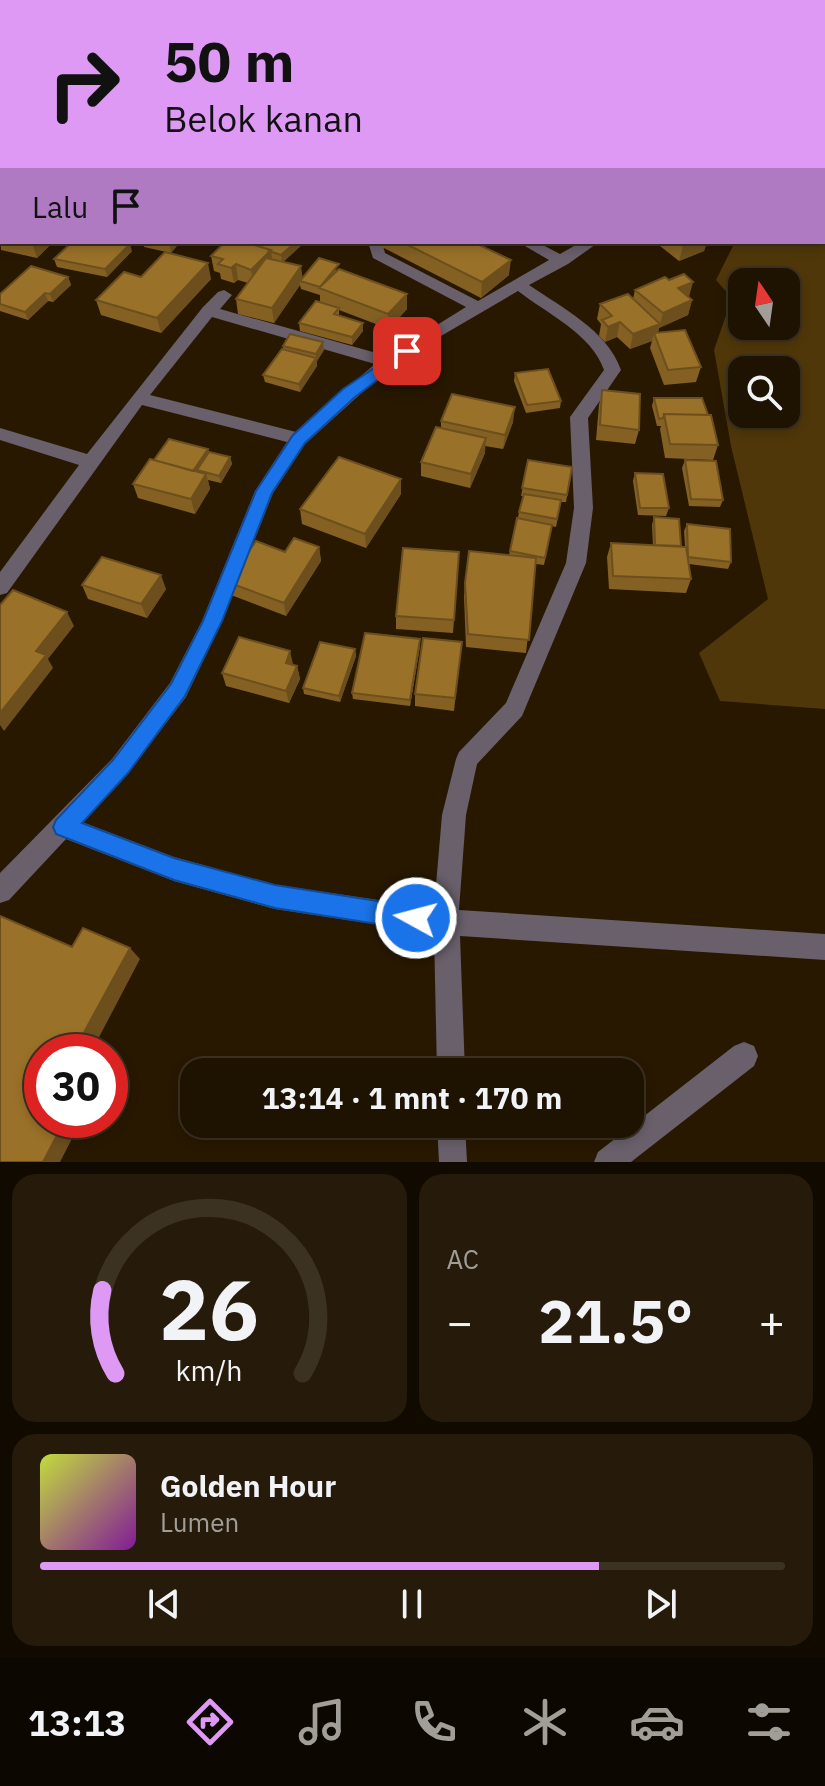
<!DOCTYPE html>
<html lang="id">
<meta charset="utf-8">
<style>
body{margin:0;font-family:"IBM Plex Sans",sans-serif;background:#261b0a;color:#f1f3f6;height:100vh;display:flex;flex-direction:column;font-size:30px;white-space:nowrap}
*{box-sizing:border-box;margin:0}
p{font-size:26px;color:#a19e99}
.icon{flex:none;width:44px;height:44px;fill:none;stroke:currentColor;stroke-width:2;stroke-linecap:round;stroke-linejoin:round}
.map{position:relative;height:1162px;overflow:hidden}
.details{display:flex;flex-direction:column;gap:12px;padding:12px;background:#100a00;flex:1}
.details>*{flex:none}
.guide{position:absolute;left:0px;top:0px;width:826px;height:244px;box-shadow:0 4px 12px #0003,0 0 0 2px #3c3222;background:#dd99f4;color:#111;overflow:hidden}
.needle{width:52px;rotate:347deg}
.buttons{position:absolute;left:728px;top:268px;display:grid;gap:16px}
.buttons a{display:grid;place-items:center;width:72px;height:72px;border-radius:16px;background:#1e1200;box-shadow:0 4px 12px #0003,0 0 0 2px #3c3222;font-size:40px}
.speed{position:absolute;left:24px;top:1034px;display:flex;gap:16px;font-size:40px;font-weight:700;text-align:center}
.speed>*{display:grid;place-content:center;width:104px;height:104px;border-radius:50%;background:#1e1200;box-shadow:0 4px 12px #0003,0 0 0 2px #3c3222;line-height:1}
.speed .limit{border:12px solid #d22;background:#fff;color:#111}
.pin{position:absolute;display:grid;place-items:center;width:68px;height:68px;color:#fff;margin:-34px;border-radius:16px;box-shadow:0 4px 12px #0006}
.me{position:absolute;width:88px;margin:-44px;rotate:277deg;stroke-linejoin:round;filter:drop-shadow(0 0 6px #0008)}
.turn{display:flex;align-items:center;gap:28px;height:168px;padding:0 32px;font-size:36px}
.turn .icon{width:104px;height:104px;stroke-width:2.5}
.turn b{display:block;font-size:56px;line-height:68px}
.then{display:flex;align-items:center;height:76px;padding:0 32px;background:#0003;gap:16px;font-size:30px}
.big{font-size:60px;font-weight:800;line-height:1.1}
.details .tile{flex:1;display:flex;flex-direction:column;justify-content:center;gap:12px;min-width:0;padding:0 28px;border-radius:24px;background:#261b0a}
.details .dial{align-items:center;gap:0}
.dial svg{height:208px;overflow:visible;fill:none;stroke:#3c3222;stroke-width:7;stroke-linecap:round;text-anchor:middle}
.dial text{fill:#f1f3f6;stroke:none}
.song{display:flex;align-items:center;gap:24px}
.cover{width:96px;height:96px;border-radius:12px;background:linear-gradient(135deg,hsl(70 70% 55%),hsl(290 70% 35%))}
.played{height:8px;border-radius:4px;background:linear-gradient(90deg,#dd99f4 75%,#3c3222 75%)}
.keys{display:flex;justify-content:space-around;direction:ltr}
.heat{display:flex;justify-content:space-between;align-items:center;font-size:44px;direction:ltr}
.details .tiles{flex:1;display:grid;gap:12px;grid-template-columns:1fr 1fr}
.tile:last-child{grid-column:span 2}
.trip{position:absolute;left:180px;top:1058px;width:464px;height:80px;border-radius:24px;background:#1e1200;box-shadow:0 4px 12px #0003,0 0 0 2px #3c3222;font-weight:800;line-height:80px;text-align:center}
.tab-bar{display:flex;height:128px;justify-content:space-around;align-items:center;background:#0c0700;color:#a19e99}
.tab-bar .icon{width:56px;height:56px}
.tab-bar .selected{color:#dd99f4}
.tab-bar b{font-size:36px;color:#f1f3f6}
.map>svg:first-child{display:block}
.green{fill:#4f3709;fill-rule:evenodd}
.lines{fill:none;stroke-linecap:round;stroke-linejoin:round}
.minor{fill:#69606c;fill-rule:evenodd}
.wall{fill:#846123}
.shaded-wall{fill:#6c4f1d}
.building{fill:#9a7129;stroke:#6c4f1d;stroke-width:2}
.route{fill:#1a73e8;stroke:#114b97;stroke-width:2}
</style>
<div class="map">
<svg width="825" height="1162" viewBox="0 0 825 1162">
<rect width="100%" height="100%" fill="#281800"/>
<!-- green -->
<path class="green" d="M825,163v546l-105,-8 -21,-48 69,-54 -37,-153 -17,-96 18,-52 -16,-18 19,-38h89zM742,282h44v44h-44zM742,370h44v44h-44z"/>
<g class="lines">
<!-- minor -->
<path class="minor" d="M461,0h12l2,2h-12z
M574,0h14l2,2h-14z
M691,0h12l-13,2z
M825,56v8l-1,1v-8z
M368,242h14l3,11 93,48 71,-41 -31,-18h19l23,12 21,-12h18l-31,22 -39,21c33,23 78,45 92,85l-33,48 5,90 -7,55 -64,153 -45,48 -11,51 -7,95 366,24v26l-365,-24 5,136h-28l-3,-139 -159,-24 -101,-28 -108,-42 -57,61 -9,3v-30l112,-114 58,-76 32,-62 53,-130 32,-49 -145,-37 -135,188 -7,2v-23l79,-107 -79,-25v-12l87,26 116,-147 15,-15 6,-2 8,5 -12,14 167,47 79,-49 -93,-49zM518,291c28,22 74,43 86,79l-34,47 4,91 -8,55 -60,140 -47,49 -3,7 -14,56 -8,93 -159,-23 -101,-28 -92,-35 46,-49 58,-76 36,-76 51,-128 32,-49 71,-64 53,-37zM212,317l163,47 -79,68 -146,-37z
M744,1042l10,4 4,10 -4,10 -123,96h-37l4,-10 136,-106z
M437,1124h28l2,38h-28z"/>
</g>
<!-- wall -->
<path class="wall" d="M782,0h37l-2,2h-31z
M2,228v14h51l-16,16 -36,-8 -1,-20z
M143,242h37l-9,11 -27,-6z
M305,242l-22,20 19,16 38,-9 67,25v15l-18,20 -50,-19v5l24,8v8l-11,14 -52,-14 -1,-8 21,-20v-8l-19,-6 -1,-4 -26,38 -36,-9 -2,-15 12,-16 -10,-3 -4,3 -13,-4 -1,-6 -6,-2 -3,-15z
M382,242h91l36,33 -28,23 -99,-51z
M655,242h52l-3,9 -25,10z
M132,251l-25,26 -50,-10 -3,-8z
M68,277l3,8 -18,17 -5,-1 -20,19 -28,-9v-17z
M141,277l70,2 -50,54 -60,-18 -5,-15z
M635,290l53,7 4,3 -4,15 -29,13 -1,5 43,34 -5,15 -32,3 -14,-37 2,-7 -22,8 -13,-12 -12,5 -6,-6 2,-12 -4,-5 3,-15 33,-5z
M323,342l1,8 -7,11v5l-17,26 -35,-10 -2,-7 20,-26v-3z
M515,373l46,28 -1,7 -34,5 -12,-32z
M602,390l37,40 -4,14 -39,-4 3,-35z
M654,398l64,47 -5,15 -48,-2 -5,-29 1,-3h-4l-5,-20z
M441,421l72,1 -10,27 -18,-3v7l-15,35 -49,-12v-14l20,-34z
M208,449l1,3 21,5 2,7 -11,19 -13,-3 2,9 -15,25 -57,-16 -5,-14 21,-24z
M528,460l44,7 -6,35h-5l-5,25 -4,-1 -8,39 -8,-1 -10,89 -60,-6 -2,-50 1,-14 44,-28 14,-59h-2z
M685,460l38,40 -3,7 -31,-1 -7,-38z
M635,473l34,35 -3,8 -28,-1 -5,-34z
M401,494l-35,54 -64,-24 -2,-15z
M654,517l27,29h4l-1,-15 3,-7 44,38 -3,7 -39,-5 2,15 -5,14 -77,-4 -2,-32 4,-14 42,2 -1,-20z
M319,547l2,14 -35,55 -55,-21 -4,-13 58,-30z
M459,552l-6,81 -57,-4v-13z
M82,585l84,4 -19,29 -59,-19z
M462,642l-8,69 -39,-5v-12z
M420,646l-10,60 -57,-7 -1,-6z
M355,649l1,7 -16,46 -36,-8 -1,-6z
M293,665l4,1 3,13 -11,24 -63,-17 -4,-13z"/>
<!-- shaded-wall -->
<path class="shaded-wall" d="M118,0h30v2h-38z
M33,242h20l-16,16 -5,-15z
M169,242h11l-9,11z
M296,242h9l-23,21 -1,-8z
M693,242h14l-3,9 -25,10 4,-15z
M130,244l2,7 -25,26 -2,-8z
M271,250l2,15 -19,20 -3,-15z
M511,260l-2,15 -28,23 1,-16z
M208,263l3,16 -50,54 -4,-15z
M236,264l2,16 -4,3 -3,-15z
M301,266l2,15h-3v4l-26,38 -2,-15z
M68,277l3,8 -18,17 -3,-8z
M693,282l-4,15 -11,-9z
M45,293l3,8 -20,19 -3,-8z
M407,294v15l-18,20 -1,-15z
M692,300l-4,15 -29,13 4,-15z
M620,322l-3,15 -12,5 3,-15z
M363,323v8l-11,14v-8z
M660,324l-4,15 -2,-6 -2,8 -22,8 3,-15z
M323,342l1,8 -7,11v5l-17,26 -1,-8 17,-26v-4z
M515,407l-2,15 -10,27 2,-14z
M486,438l-1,15 -15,35 1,-14z
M208,449l2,7 -13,14 1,4 -5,-3z
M230,457l2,7 -11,19 -2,-7z
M206,474l4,15 -15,25 -4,-15z
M401,479v15l-35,54 -1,-14z
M319,547l2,14 -35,55 -2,-13z
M161,575l5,14 -19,29 -6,-14z
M67,612l7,14 -26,33 5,9 -49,63 -4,-6v-12l36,-62z
M420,639v7l-10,60v-6z
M355,649l1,7 -16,46 -1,-6z
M290,651l3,13 -5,12 -2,-13z
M297,666l3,13 -11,24 -3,-12z
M130,948l10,11 -44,84 8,6 -2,3h-16l-4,-16z
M60,1120h7l-1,2 12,5 -18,35h-17z"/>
<!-- building -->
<path class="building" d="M59,0h59l-8,2h-60z
M257,0h45l1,2h-45z
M314,0h29v2h-29z
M408,0h55l-1,2h-55z
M72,242h52l6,2 -25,25 -51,-10z
M225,242h19l27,8 -20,20 -15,-6 -5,4 -13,-4 5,-5 -12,-3z
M244,242h52l-15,13 -12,-4 2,-1z
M402,242h71l38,18 -29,22z
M678,242h15l-10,4z
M165,252l43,11 -51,55 -61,-18 28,-28 17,5z
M266,258l35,8 -29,42 -36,-9z
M319,258l20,6 -19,23 -20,-6z
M31,266l37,11 -18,17 -5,-1 -20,19 -25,-8v-10z
M339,269l68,25 -19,20 -69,-26z
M684,274l9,8 -15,6 14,12 -29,13 -28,-23 30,-13 4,3z
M628,294l32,30 -27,10 -13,-12 -12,5 -6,-7 10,-4 -12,-12z
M316,301l23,7 -5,6 29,9 -11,14 -53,-14z
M685,330l16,37 -33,3 -14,-37z
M290,334l33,8 -7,12 -33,-8z
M282,349l34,9 -17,26 -36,-9z
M548,369l13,32 -34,4 -12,-32z
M602,390l38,4 -1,36 -39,-5z
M452,394l63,13 -10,28 -64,-14z
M654,398h48l6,17 -44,-1 -1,4 -4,1z
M664,414l47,1 7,30 -48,-1z
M436,427l50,11 -15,36 -50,-12z
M169,439l39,10 -15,22 -39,-11z
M209,452l21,5 -11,19 -22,-6z
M339,457l62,22 -36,55 -65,-25z
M150,459l56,15 -15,25 -58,-15z
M528,460l44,7 -5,28 -45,-7z
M685,460l31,1 7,39 -32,-1z
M635,473l28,1 6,34h-29z
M524,494l37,6 -4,19 -38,-7z
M654,517l25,2 2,27 -26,-1z
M517,518l35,7 -7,33 -35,-7z
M687,524l43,5 1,33 -43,-5z
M294,538l25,9 -35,56 -57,-21 29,-41 29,11z
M611,543l75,4 5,32 -78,-3z
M403,548l56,4 -5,68 -58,-4z
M469,551l67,7 -7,82 -61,-6 -3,-51z
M102,557l59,18 -20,29 -59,-19z
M13,590l54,22 -31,39 10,4 -46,58v-108z
M365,633l55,6 -10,61 -58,-7z
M239,637l51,14 -4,12 11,3 -11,25 -64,-18z
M423,638l39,4 -7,56 -40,-4z
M320,642l35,7 -16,47 -36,-8z
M0,916l72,31 11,-19 47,20 -48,88 10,4 -6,12h-44v68h19l3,2 -21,40h-43z"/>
<!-- route -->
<path class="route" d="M407,346l7,5 -2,3 -57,43 -50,46 -33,50 -50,128 -37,75 -57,77 -46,50 92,35 101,27 141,22 8,3 4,8 -4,8 -8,4 -141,-22 -101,-28 -118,-46 -3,-7 3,-7 57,-60 58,-76 32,-63 53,-130 37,-56 50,-46z"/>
</svg>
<div class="buttons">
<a><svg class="needle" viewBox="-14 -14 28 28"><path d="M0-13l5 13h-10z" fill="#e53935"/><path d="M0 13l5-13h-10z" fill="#a19e99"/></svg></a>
<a><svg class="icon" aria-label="search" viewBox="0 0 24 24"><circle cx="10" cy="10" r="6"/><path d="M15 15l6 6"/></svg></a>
</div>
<div class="speed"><div class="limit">30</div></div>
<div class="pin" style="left:407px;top:351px;background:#d93025"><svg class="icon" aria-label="arrive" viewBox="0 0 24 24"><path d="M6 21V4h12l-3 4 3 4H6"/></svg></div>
<svg class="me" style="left:416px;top:918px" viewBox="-20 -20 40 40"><circle r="17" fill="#1a73e8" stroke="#fff" stroke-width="3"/><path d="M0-11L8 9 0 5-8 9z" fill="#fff"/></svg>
<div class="trip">13:14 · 1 mnt · 170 m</div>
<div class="guide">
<div class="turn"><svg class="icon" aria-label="right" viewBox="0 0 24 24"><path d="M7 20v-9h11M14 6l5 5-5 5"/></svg><div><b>50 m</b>Belok kanan</div></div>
<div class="then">Lalu<svg class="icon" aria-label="arrive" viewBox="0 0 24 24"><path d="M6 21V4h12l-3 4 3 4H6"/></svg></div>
</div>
</div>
<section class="details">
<div class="tiles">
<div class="tile dial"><svg viewBox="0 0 100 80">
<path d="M14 69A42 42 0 1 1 86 69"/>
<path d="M14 69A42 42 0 0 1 9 37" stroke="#dd99f4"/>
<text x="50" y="56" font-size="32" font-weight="700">26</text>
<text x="50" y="72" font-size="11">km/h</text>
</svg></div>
<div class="tile"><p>AC</p>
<div class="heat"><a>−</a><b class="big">21.5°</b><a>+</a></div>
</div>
<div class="tile">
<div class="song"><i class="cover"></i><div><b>Golden Hour</b><p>Lumen</p></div></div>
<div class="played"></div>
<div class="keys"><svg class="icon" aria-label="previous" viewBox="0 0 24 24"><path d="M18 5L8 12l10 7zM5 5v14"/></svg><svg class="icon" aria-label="pause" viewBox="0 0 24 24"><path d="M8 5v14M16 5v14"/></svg><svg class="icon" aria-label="next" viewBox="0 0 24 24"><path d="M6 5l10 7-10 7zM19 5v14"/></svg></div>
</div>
</div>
</section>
<nav class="tab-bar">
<b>13:13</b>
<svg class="icon selected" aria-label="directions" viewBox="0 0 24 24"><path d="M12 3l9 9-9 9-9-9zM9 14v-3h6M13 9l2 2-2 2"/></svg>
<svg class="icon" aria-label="music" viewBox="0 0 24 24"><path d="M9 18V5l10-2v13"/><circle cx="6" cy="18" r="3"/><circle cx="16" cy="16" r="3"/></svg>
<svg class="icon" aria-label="phone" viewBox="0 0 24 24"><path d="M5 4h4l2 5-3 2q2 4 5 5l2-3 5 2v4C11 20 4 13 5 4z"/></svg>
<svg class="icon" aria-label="climate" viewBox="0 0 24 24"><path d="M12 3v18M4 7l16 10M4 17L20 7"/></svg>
<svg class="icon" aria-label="car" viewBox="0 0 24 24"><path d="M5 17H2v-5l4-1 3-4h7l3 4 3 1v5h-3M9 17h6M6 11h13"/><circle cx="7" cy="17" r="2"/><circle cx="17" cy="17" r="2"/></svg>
<svg class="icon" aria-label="filters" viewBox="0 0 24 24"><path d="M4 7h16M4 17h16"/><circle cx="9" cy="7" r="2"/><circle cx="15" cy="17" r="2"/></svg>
</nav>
